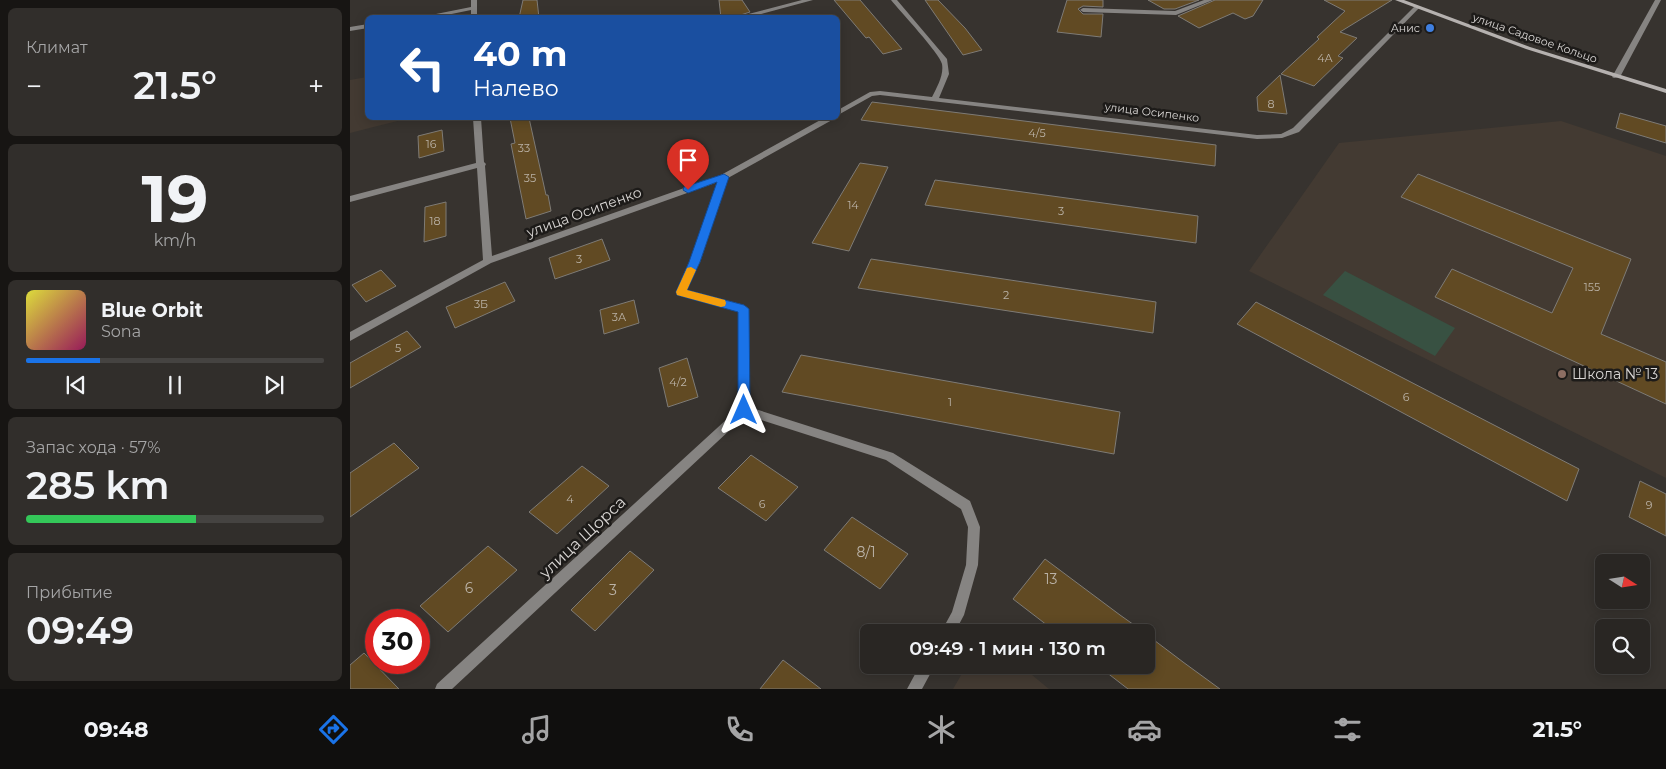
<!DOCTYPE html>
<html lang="ru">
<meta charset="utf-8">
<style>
body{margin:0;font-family:Montserrat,sans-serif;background:#312e2b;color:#f1f3f6;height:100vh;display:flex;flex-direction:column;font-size:19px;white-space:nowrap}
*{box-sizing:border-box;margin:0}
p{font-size:16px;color:#a5a5a6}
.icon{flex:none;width:28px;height:28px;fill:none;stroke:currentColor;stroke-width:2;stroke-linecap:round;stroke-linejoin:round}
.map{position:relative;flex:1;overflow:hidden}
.side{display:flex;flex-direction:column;gap:8px;padding:8px;background:#171513;width:350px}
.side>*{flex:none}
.guide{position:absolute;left:15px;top:15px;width:475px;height:105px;border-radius:8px;box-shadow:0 2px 12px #0003,0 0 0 1px #454341;background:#1a4fa0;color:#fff;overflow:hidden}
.needle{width:32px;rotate:102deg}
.fabs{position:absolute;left:1245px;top:554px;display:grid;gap:10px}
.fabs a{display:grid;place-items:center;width:55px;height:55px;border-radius:8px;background:#292623;box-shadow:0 2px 12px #0003,0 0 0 1px #454341;font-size:25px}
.speed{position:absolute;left:15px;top:609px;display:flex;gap:10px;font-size:25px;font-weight:700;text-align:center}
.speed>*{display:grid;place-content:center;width:65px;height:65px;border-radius:50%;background:#292623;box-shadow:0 2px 12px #0003,0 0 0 1px #454341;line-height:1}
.speed .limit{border:8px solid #d22;background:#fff;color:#111}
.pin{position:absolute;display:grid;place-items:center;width:42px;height:42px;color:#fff;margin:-51px -21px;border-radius:50% 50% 50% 0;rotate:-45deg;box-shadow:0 0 5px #0007}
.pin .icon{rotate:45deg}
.me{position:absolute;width:55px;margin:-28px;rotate:0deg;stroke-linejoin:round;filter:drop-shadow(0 0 4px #0008)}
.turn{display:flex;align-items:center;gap:18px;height:105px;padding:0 25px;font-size:22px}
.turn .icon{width:65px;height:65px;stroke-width:2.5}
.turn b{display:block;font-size:35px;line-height:42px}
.big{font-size:38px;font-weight:600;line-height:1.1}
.side .tile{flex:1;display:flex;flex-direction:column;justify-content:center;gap:8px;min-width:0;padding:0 18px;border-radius:8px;background:#312e2b}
.side .dial{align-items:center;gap:0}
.dial b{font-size:65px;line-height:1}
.song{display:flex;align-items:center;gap:15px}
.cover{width:60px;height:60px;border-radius:8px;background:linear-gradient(135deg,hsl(60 70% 55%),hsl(330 70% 35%))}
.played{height:5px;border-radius:2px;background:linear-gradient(90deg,#1a73e8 25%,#454341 25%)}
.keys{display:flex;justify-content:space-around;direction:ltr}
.heat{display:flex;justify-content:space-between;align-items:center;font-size:28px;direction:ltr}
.charge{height:8px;border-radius:4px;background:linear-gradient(90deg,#34c759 57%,#454341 0)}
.trip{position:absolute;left:510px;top:624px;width:295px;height:50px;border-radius:8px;background:#292623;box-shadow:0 2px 12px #0003,0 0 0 1px #454341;font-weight:600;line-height:50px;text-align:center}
.menu{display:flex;height:80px;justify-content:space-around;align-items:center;background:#100f0e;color:#a5a5a6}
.menu .icon{width:35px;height:35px}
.menu .on{color:#1a73e8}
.menu b{font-size:22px;color:#f1f3f6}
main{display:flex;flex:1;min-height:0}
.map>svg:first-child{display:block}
.built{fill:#433a32}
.green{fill:#385142}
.building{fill:#614a23;stroke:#7e7b76}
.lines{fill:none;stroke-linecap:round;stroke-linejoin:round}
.street{fill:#868482;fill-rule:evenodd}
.secondary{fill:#b5b1af;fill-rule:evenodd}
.route{fill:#1a73e8;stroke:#114b97}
.slow{fill:#f59e0b}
.shop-dot{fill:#3f7fe0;stroke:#1d1b19;stroke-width:2}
.education-dot{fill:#8d6e63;stroke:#1d1b19;stroke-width:2}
.labels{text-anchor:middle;stroke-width:5;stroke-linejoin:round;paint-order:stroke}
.far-poi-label{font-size:11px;fill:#d9d6d4;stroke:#1d1b19;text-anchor:end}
.far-street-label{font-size:11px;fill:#d9d6d4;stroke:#1d1b19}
.number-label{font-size:11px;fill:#bbb3a8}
.street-label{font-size:14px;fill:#d9d6d4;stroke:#1d1b19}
.poi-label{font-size:14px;fill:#d9d6d4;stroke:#1d1b19;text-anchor:start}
.near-number-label{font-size:14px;fill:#bbb3a8}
.near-street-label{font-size:16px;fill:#d9d6d4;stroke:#1d1b19}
</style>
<main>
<section class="side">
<div class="tile"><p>Климат</p>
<div class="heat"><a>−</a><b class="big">21.5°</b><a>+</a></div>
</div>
<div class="tile dial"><b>19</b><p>km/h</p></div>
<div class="tile">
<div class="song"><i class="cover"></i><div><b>Blue Orbit</b><p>Sona</p></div></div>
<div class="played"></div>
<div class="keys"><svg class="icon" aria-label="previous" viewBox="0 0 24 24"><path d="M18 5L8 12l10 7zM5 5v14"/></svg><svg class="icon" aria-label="pause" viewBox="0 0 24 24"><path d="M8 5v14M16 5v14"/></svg><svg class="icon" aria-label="next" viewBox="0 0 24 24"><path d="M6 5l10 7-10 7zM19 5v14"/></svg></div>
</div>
<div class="tile"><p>Запас хода · 57%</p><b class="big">285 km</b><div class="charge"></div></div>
<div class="tile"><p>Прибытие</p><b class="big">09:49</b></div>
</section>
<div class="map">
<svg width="1316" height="689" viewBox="0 0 1316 689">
<rect width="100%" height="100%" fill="#37332f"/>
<!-- built -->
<path class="built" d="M17,77l1,41h41l-59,15v-53z
M1211,121l105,35v322l-417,-207 90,-128z
M617,665h53l29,24h-96z"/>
<!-- green -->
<path class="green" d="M995,271l110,57 -20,28 -112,-61z"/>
<!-- building -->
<path class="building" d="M173,0h14l2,18h-20z
M369,0h23l8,12 -19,6h-10z
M484,0h26l42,49 -19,5 -14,-17 -3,1z
M575,0h13l27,28 17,22 -19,5z
M717,0h36v7l-20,-1 -5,3 5,5h20l-2,23 -44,-5z
M798,0h51l-24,9h-11z
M865,0h48l-10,16 -8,3 -12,-6 -34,15 -21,-12z
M974,0h68l-52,32 17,6 -19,18 5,2 -29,28 -33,-12 38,-35 -2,-2 28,-26z
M930,75l7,39 -29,-3 -1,-14z
M522,102l344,43 -1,21 -354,-46z
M1270,113l46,13v17l-50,-15z
M160,118h19l17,77h2l3,16 -25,8 -15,-75 4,-1z
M92,130l2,21 -25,7 -1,-22z
M510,163l28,4 -39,84 -37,-8z
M1068,174l213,85 -30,75 65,28v42l-231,-107 17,-28 100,44 21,-45 -172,-71z
M585,180l263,36 -2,27 -271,-38z
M96,202v34l-22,6 1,-35z
M252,239l8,21 -55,19 -6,-21z
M521,259l285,43 -3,31 -295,-45z
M31,270l15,16 -30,16 -14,-17z
M155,282l10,19 -60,27 -9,-21z
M284,300l5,23 -35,11 -4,-24z
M906,302l323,167 -12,32 -330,-177z
M57,331l14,16 -71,41v-25z
M451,355l319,57 -6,42 -332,-62z
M337,358l11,39 -30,10 -9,-39z
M44,443l25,25 -69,49v-44z
M401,455l47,32 -32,34 -48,-33z
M232,466l27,20 -52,48 -28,-22z
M1290,481l26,13v42l-37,-19z
M502,517l56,37 -28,35 -56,-39z
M138,546l29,24 -69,62 -28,-26z
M280,551l24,19 -59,61 -24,-21z
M695,559l75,56 24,17h-88l-43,-33z
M796,634l37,28 37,27h-92l-31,-24h49z
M14,653l35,36h-49v-24z
M433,660l38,29h-61z"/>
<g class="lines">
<!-- street -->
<path class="street" d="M121,0h6v18h-6v-8l-39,8h-16l55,-11z
M452,0h11l-67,18h-13z
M541,0h6l50,59 2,15 -10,24 318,37 24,-1 12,-6 122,-122 5,1 -121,125 -17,6 -25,1 -377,-44 -8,1 -34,19v-5l32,-18 10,-1 52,6c5,-10 12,-22 10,-33 -2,-10 -42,-53 -51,-64z
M854,0h9l-37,15 -93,-3 -3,-2 3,-2 92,3z
M1305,0h6l-41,77 -6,1 -2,-1z
M18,24v4l-18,3v-4z
M123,118h8l3,44 2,2 -1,2 7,90 229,-81 103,-57h8v2l-104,58 -28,84 -13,28 57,15 5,4v98l144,46 77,48 10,26 -2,38 -14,50 -9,17h-14l11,-20 14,-47 2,-38 -7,-18 -75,-49 -140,-45 -294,274h-17l2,-5 302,-276v-97l-61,-17 -2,-2 14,-30 28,-80 -227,81 -141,78v-9l133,-72 -6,-92 -127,34v-6l126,-33z
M570,665h15l-13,24h-15z"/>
<!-- secondary -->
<path class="secondary" d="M1045,0h9l126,47 136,42v4l-140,-44z"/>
</g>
<!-- route -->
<path class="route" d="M374,174l5,3 -29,85 -13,28 57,15 5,4 1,101 -1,3h-9l-2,-3v-98l-61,-17 -1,-3 13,-30 28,-80 -29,11 -5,-3 1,-3z"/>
<!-- slow -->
<path class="slow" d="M341,267l5,3 -9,20 38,10 1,3 -1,3 -4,1 -44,-12 -1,-3 11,-24z"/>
<!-- markers -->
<circle class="shop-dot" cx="1080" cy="28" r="5"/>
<circle class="education-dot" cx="1212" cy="374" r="5"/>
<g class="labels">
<!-- far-poi labels -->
<g class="far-poi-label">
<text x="1070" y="32">Анис</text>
</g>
<!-- far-street labels -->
<g class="far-street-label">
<text transform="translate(1185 38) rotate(19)" y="4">улица Садовое Кольцо</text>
<text transform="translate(802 112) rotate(7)" y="4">улица Осипенко</text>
</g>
<!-- number labels -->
<g class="number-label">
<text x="975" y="62">4А</text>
<text x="921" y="108">8</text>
<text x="687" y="137">4/5</text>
<text x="81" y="148">16</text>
<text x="174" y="152">33</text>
<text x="180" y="182">35</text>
<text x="503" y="209">14</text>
<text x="711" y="215">3</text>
<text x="85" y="225">18</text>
<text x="229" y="263">3</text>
<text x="1242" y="291">155</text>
<text x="656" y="299">2</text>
<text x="131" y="308">3Б</text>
<text x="269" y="321">3А</text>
<text x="48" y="352">5</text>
<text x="328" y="386">4/2</text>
<text x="1056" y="401">6</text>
<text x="600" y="406">1</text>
<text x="220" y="503">4</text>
<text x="412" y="508">6</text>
<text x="1299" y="509">9</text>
</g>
<!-- street labels -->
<g class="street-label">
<text transform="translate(234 212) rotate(-20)" y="5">улица Осипенко</text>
</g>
<!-- poi labels -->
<g class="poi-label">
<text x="1222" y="379">Школа № 13</text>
</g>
<!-- near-number labels -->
<g class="near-number-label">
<text x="516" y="557">8/1</text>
<text x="701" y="584">13</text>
<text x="119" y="593">6</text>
<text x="263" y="595">3</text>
</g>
<!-- near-street labels -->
<g class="near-street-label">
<text transform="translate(232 537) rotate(-43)" y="6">улица Щорса</text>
</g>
</g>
</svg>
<div class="fabs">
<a><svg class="needle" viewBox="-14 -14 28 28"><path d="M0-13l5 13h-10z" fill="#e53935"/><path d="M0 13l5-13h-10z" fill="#a5a5a6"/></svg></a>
<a><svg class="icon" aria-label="search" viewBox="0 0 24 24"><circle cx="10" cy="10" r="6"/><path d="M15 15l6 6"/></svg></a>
</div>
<div class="speed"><div class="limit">30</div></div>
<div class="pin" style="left:338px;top:190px;background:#d93025"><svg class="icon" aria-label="arrive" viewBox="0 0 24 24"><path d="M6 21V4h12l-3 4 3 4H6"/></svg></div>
<svg class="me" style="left:394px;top:410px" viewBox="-20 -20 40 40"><path d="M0-17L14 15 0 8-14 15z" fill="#1a73e8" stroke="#fff" stroke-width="4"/></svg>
<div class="trip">09:49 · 1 мин · 130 m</div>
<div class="guide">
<div class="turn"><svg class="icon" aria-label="left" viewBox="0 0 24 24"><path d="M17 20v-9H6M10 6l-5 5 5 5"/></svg><div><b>40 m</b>Налево</div></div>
</div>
</div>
</main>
<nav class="menu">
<b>09:48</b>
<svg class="icon on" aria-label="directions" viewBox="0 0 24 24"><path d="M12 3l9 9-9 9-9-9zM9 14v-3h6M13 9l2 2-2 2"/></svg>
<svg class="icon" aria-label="music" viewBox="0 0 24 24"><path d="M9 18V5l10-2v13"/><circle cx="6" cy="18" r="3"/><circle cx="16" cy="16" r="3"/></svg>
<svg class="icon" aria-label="phone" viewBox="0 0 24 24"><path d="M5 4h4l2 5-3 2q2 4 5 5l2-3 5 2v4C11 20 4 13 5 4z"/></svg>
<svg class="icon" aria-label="climate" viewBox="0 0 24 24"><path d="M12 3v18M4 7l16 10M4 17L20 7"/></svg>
<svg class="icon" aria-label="car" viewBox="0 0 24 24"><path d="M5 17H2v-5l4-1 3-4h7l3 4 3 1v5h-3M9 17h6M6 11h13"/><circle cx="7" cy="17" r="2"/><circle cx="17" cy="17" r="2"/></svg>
<svg class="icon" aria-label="filters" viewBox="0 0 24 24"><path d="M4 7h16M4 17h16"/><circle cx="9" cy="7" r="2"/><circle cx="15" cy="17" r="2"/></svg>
<b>21.5°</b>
</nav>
